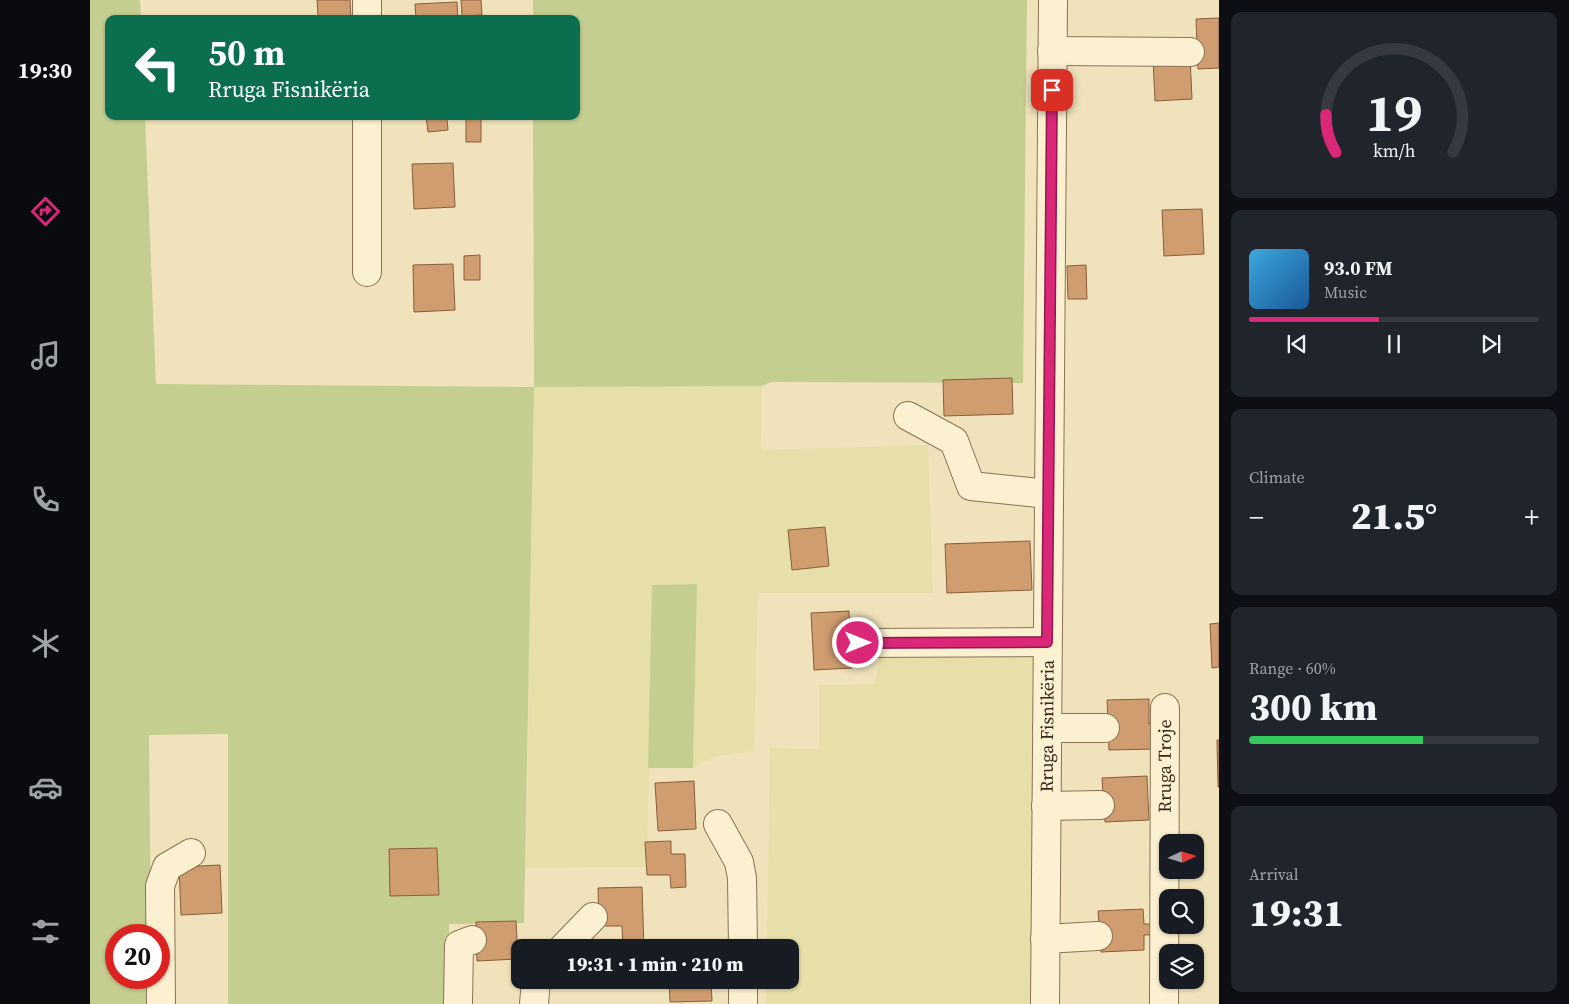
<!DOCTYPE html>
<meta charset="utf-8">
<style>
body{margin:0;font-family:"Source Serif 4",serif;background:#20242c;color:#f1f3f6;height:100vh;display:flex;flex-direction:column;font-size:19px;white-space:nowrap}
*{box-sizing:border-box;margin:0}
p{font-size:16px;color:#9ea1a6}
.icon{flex:none;width:28px;height:28px;fill:none;stroke:currentColor;stroke-width:2;stroke-linecap:round;stroke-linejoin:round}
.map{position:relative;flex:1;overflow:hidden}
.details{display:flex;flex-direction:column;gap:12px;padding:12px;background:#0d0f14;width:350px}
.details>*{flex:none}
.banner{position:absolute;left:15px;top:15px;width:475px;height:105px;border-radius:10px;box-shadow:0 1px 4px #0004;background:#0b6e4f;color:#fff;overflow:hidden}
.needle{width:32px;rotate:86deg}
.tools{position:absolute;left:1069px;top:834px;display:grid;gap:10px}
.tools a{display:grid;place-items:center;width:45px;height:45px;border-radius:10px;background:#171b24;box-shadow:0 1px 4px #0004;font-size:25px}
.speed{position:absolute;left:15px;top:924px;display:flex;gap:10px;font-size:25px;font-weight:700;text-align:center}
.speed>*{display:grid;place-content:center;width:65px;height:65px;border-radius:50%;background:#171b24;box-shadow:0 1px 4px #0004;line-height:1}
.speed .limit{border:8px solid #d22;background:#fff;color:#111}
.pin{position:absolute;display:grid;place-items:center;width:42px;height:42px;color:#fff;margin:-21px;border-radius:10px;box-shadow:0 2px 8px #0006}
.me{position:absolute;width:55px;margin:-28px;rotate:90deg;stroke-linejoin:round;filter:drop-shadow(0 0 4px #0008)}
.turn{display:flex;align-items:center;gap:18px;height:105px;padding:0 20px;font-size:22px}
.turn .icon{width:65px;height:65px;stroke-width:2.5}
.turn b{display:block;font-size:35px;line-height:42px}
.big{font-size:38px;font-weight:800;line-height:1.1}
.details .tile{flex:1;display:flex;flex-direction:column;justify-content:center;gap:8px;min-width:0;padding:0 18px;border-radius:10px;background:#20242c}
.details .dial{align-items:center;gap:0}
.dial svg{height:130px;overflow:visible;fill:none;stroke:#363941;stroke-width:7;stroke-linecap:round;text-anchor:middle}
.dial text{fill:#f1f3f6;stroke:none}
.song{display:flex;align-items:center;gap:15px}
.cover{width:60px;height:60px;border-radius:8px;background:linear-gradient(135deg,hsl(200 70% 55%),hsl(210 70% 35%))}
.played{height:5px;border-radius:2px;background:linear-gradient(90deg,#db2777 45%,#363941 45%)}
.keys{display:flex;justify-content:space-around;direction:ltr}
.heat{display:flex;justify-content:space-between;align-items:center;font-size:28px;direction:ltr}
.charge{height:8px;border-radius:4px;background:linear-gradient(90deg,#34c759 60%,#363941 0)}
.trip{position:absolute;left:421px;top:939px;width:288px;height:50px;border-radius:10px;background:#171b24;box-shadow:0 1px 4px #0004;font-weight:800;line-height:50px;text-align:center}
main{display:flex;flex:1;min-height:0}
.dock{display:flex;flex-direction:column;width:90px;justify-content:space-around;align-items:center;background:#090b0e;color:#9ea1a6}
.dock .icon{width:35px;height:35px}
.dock .active{color:#db2777}
.dock b{font-size:22px;color:#f1f3f6}
.map>svg:first-child{display:block}
.farmland{fill:#e6dfa9}
.green{fill:#c4ce90}
.building{fill:#d09d70;stroke:#895d3a}
.lines{fill:none;stroke-linecap:round;stroke-linejoin:round}
.minor-casing{stroke:#887355;stroke-width:30}
.minor{stroke:#fbf0d0;stroke-width:28}
.route-casing{stroke:#8e194d;stroke-width:12}
.route{stroke:#db2777;stroke-width:9}
.labels{text-anchor:middle;stroke-width:5;stroke-linejoin:round;paint-order:stroke}
.street-label{font-size:18px;fill:#36291b;stroke:#f7edcc}
</style>
<main>
<nav class="dock">
<b>19:30</b>
<svg class="icon active" aria-label="directions" viewBox="0 0 24 24"><path d="M12 3l9 9-9 9-9-9zM9 14v-3h6M13 9l2 2-2 2"/></svg>
<svg class="icon" aria-label="music" viewBox="0 0 24 24"><path d="M9 18V5l10-2v13"/><circle cx="6" cy="18" r="3"/><circle cx="16" cy="16" r="3"/></svg>
<svg class="icon" aria-label="phone" viewBox="0 0 24 24"><path d="M5 4h4l2 5-3 2q2 4 5 5l2-3 5 2v4C11 20 4 13 5 4z"/></svg>
<svg class="icon" aria-label="climate" viewBox="0 0 24 24"><path d="M12 3v18M4 7l16 10M4 17L20 7"/></svg>
<svg class="icon" aria-label="car" viewBox="0 0 24 24"><path d="M5 17H2v-5l4-1 3-4h7l3 4 3 1v5h-3M9 17h6M6 11h13"/><circle cx="7" cy="17" r="2"/><circle cx="17" cy="17" r="2"/></svg>
<svg class="icon" aria-label="filters" viewBox="0 0 24 24"><path d="M4 7h16M4 17h16"/><circle cx="9" cy="7" r="2"/><circle cx="15" cy="17" r="2"/></svg>
</nav>
<div class="map">
<svg width="1129" height="1004" viewBox="0 0 1129 1004">
<rect width="100%" height="100%" fill="#f0e3bc"/>
<!-- farmland -->
<path class="farmland" d="M672,386l-1,64 167,-5 5,148h-175l-4,158 -37,5 -24,12 4,-184 -45,1 -5,282 -121,1 8,-481z
M944,651l-2,353h-266v-24h24v-32l-23,-1 3,-199 49,1v-64l56,-1 5,-30z"/>
<!-- green -->
<path class="green" d="M0,0h50l1,19h-32v97h36l11,268 378,3 -1,-271h43v-97h-43v-19h494l-4,383 -252,-1 -9,4 -228,1 -10,536 -75,1v80h-221v-270l-79,1 2,200h-35v43h36v26h-62z
M607,584l-4,184h-45l4,-183z"/>
<!-- building -->
<path class="building" d="M227,0h33l1,19h-42l-1,-3h10z
M371,0h20l1,15 -20,1z
M367,2l1,17h-42l-1,-15z
M1129,18v50l-21,1 -2,-50z
M1100,57l2,42 -37,2 -2,-42z
M336,116h36v1l-15,2 1,11 -20,2z
M376,117h15v25h-15z
M363,163l2,44 -41,2 -2,-45z
M1112,209l2,45 -40,2 -2,-46z
M390,255v25h-16v-24z
M363,264l2,46 -41,2 -1,-47z
M996,265l1,34h-19l-1,-33z
M922,378l1,36 -69,2 -1,-36z
M735,527l4,39 -37,4 -4,-40z
M940,541l2,49 -85,3 -2,-49z
M759,611l3,57 -38,2 -3,-57z
M1129,623v44l-7,1 -2,-44z
M1059,699v25l6,-1 1,26 -47,1 -2,-50z
M1127,740h2v47h-1z
M1057,776l2,44 -44,2 -3,-44z
M604,781l2,48 -38,2 -3,-48z
M581,841v13h14l1,33 -15,1 -1,-13h-23l-2,-33z
M347,848l2,47 -49,1 -1,-47z
M130,865l2,48 -41,2 -2,-48z
M552,887l2,61h-21l-1,-22h-23l-1,-38z
M1053,909l1,15h10v11h-10v15l-43,2 -3,-41z
M426,921l2,38 -41,2 -1,-39z
M579,980h42l1,21 -42,1z"/>
<g class="lines">
<defs>
<g id="minor">
<path d="M277,0v19"/>
<path d="M962,51l138,1"/>
<path d="M277,116v156"/>
<path d="M818,416l46,25 17,45 78,8"/>
<path d="M768,643l189,-1"/>
<path d="M957,728h58"/>
<path d="M956,806l54,-1"/>
<path d="M628,824l21,38 3,16 1,70"/>
<path d="M955,939l53,-3"/>
<path d="M473,948l30,-31"/>
<path d="M653,980v24"/>
<path d="M71,1004l-1,-118 7,-19 24,-14"/>
<path d="M368,1004l1,-59 13,-5"/>
<path d="M444,1004l2,-24"/>
<path id="s1" d="M955,1004l8,-1004"/>
<path id="s2" d="M1074,1004l1,-296"/>
</g>
</defs>
<!-- minor casing -->
<use href="#minor" class="minor-casing"/>
<!-- minor -->
<use href="#minor" class="minor"/>
</g>
<g class="lines">
<defs>
<path id="route" d="M768,643l189,-1 5,-552"/>
</defs>
<!-- route casing -->
<use href="#route" class="route-casing"/>
<!-- route -->
<use href="#route" class="route"/>
</g>
<g class="labels">
<!-- street labels -->
<g class="street-label">
<text dy="6" stroke="none"><textPath href="#s1" startOffset="278">Rruga Fisnikëria</textPath></text>
<text dy="6" stroke="none"><textPath href="#s2" startOffset="238">Rruga Troje</textPath></text>
</g>
</g>
</svg>
<div class="tools">
<a><svg class="needle" viewBox="-14 -14 28 28"><path d="M0-13l5 13h-10z" fill="#e53935"/><path d="M0 13l5-13h-10z" fill="#9ea1a6"/></svg></a>
<a><svg class="icon" aria-label="search" viewBox="0 0 24 24"><circle cx="10" cy="10" r="6"/><path d="M15 15l6 6"/></svg></a>
<a><svg class="icon" aria-label="layers" viewBox="0 0 24 24"><path d="M12 4l9 5-9 5-9-5zM3 14l9 5 9-5"/></svg></a>
</div>
<div class="speed"><div class="limit">20</div></div>
<div class="pin" style="left:962px;top:90px;background:#d93025"><svg class="icon" aria-label="arrive" viewBox="0 0 24 24"><path d="M6 21V4h12l-3 4 3 4H6"/></svg></div>
<svg class="me" style="left:768px;top:643px" viewBox="-20 -20 40 40"><circle r="17" fill="#db2777" stroke="#fff" stroke-width="3"/><path d="M0-11L8 9 0 5-8 9z" fill="#fff"/></svg>
<div class="trip">19:31 · 1 min · 210 m</div>
<div class="banner">
<div class="turn"><svg class="icon" aria-label="left" viewBox="0 0 24 24"><path d="M17 20v-9H6M10 6l-5 5 5 5"/></svg><div><b>50 m</b>Rruga Fisnikëria</div></div>
</div>
</div>
<section class="details">
<div class="tile dial"><svg viewBox="0 0 100 80">
<path d="M14 69A42 42 0 1 1 86 69"/>
<path d="M14 69A42 42 0 0 1 8 46" stroke="#db2777"/>
<text x="50" y="56" font-size="32" font-weight="700">19</text>
<text x="50" y="72" font-size="11">km/h</text>
</svg></div>
<div class="tile">
<div class="song"><i class="cover"></i><div><b>93.0 FM</b><p>Music</p></div></div>
<div class="played"></div>
<div class="keys"><svg class="icon" aria-label="previous" viewBox="0 0 24 24"><path d="M18 5L8 12l10 7zM5 5v14"/></svg><svg class="icon" aria-label="pause" viewBox="0 0 24 24"><path d="M8 5v14M16 5v14"/></svg><svg class="icon" aria-label="next" viewBox="0 0 24 24"><path d="M6 5l10 7-10 7zM19 5v14"/></svg></div>
</div>
<div class="tile"><p>Climate</p>
<div class="heat"><a>−</a><b class="big">21.5°</b><a>+</a></div>
</div>
<div class="tile"><p>Range · 60%</p><b class="big">300 km</b><div class="charge"></div></div>
<div class="tile"><p>Arrival</p><b class="big">19:31</b></div>
</section>
</main>
